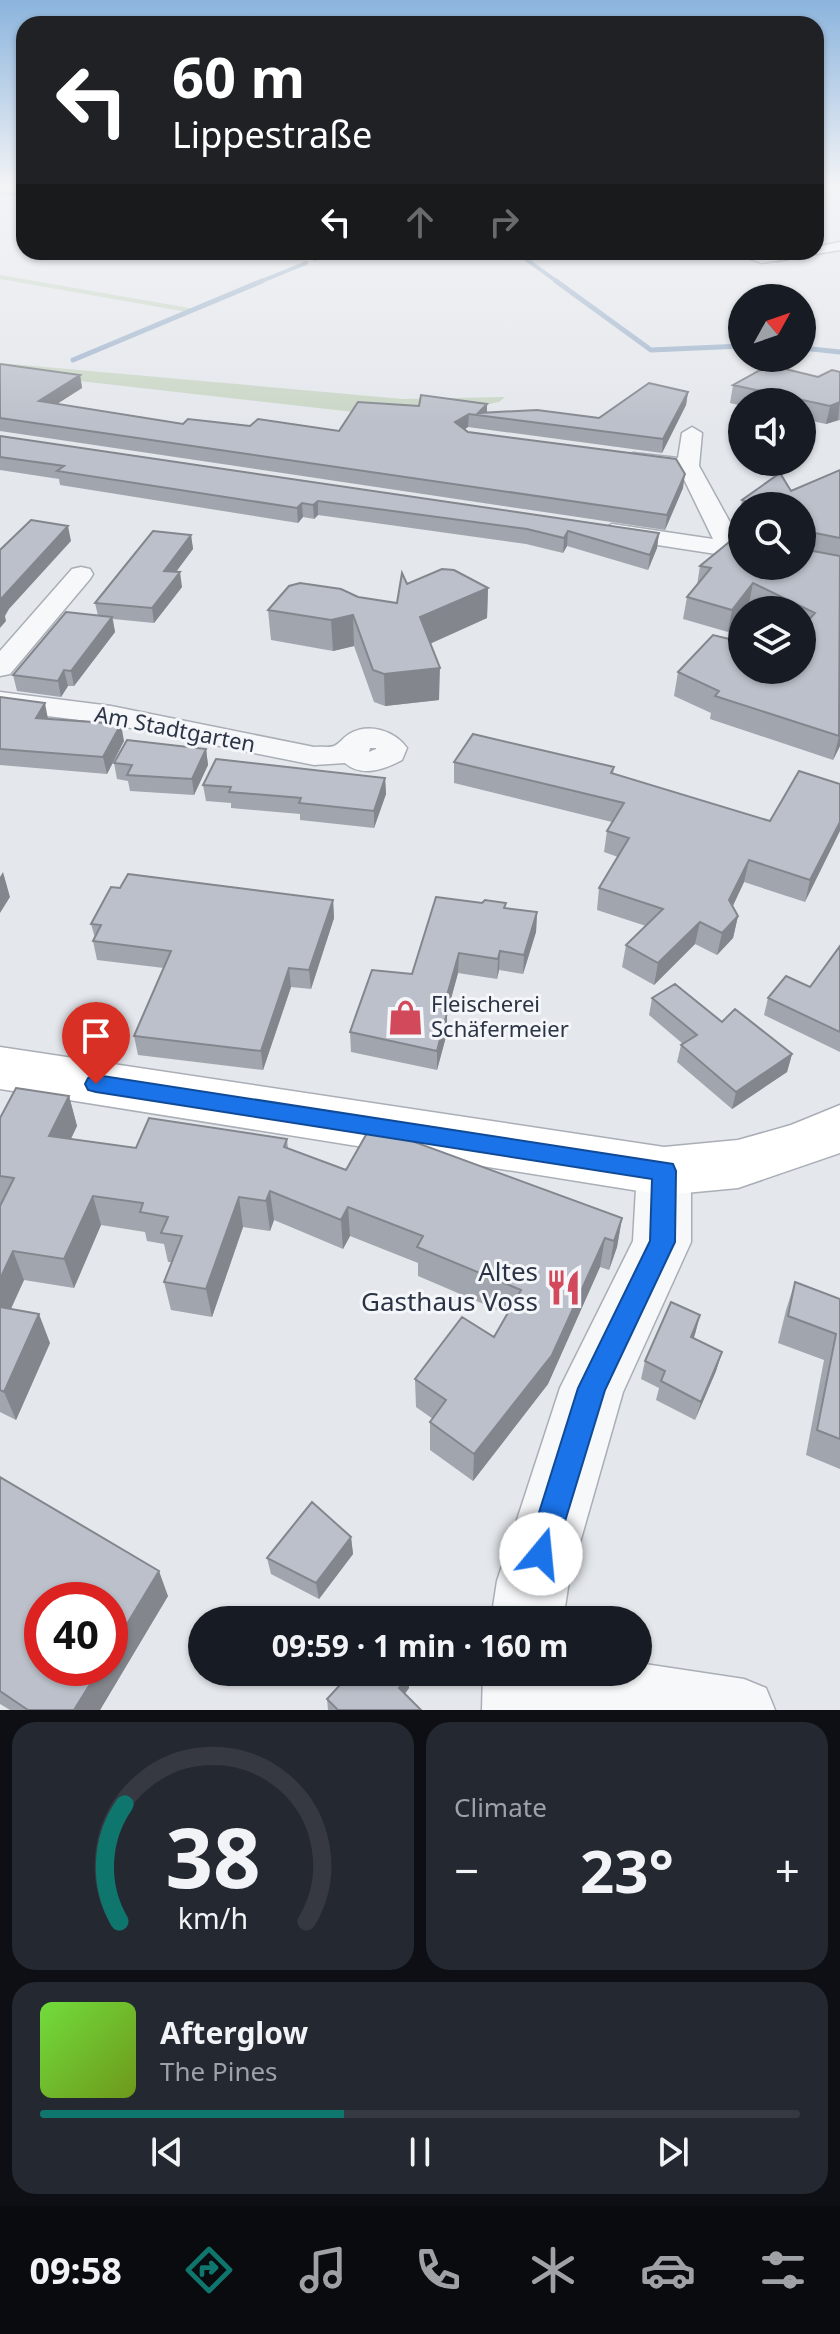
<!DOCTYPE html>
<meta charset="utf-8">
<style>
body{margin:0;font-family:"Noto Sans",sans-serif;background:#242831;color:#f1f3f6;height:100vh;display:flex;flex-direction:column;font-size:30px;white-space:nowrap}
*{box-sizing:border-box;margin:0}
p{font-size:26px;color:#9ea1a6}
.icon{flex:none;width:44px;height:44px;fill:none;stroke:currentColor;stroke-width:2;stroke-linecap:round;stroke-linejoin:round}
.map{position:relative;height:1710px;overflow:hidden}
.details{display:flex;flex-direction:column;gap:12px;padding:12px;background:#0d0f14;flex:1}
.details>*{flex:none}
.banner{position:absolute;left:16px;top:16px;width:808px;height:244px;border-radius:24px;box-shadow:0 2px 6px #0004;background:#202124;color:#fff;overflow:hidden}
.needle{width:52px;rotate:50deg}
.fabs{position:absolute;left:728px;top:284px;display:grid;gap:16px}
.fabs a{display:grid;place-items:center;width:88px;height:88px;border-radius:50%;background:#171b24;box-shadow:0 2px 6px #0004;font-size:40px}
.speed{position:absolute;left:24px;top:1582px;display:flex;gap:16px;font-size:40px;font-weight:700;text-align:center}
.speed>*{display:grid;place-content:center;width:104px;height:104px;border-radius:50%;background:#171b24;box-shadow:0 2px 6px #0004;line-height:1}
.speed .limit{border:12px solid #d22;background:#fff;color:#111}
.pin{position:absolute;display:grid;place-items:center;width:68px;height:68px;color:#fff;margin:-82px -34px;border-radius:50% 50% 50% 0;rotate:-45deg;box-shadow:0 0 8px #0007}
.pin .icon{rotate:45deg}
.me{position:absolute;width:88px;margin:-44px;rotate:17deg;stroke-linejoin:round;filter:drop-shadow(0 0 6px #0008)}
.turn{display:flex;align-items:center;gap:28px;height:168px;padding:0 24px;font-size:36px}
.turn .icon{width:104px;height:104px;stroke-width:2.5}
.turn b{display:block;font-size:56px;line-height:68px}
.lanes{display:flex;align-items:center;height:76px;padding:0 24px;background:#0003;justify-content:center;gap:40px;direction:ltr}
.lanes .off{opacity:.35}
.big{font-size:60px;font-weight:700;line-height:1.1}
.details .card{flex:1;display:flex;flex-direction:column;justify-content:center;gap:12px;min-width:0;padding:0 28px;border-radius:24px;background:#242831}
.details .dial{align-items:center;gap:0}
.dial svg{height:208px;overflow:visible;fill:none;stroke:#363941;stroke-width:7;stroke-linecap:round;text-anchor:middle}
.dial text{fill:#f1f3f6;stroke:none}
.song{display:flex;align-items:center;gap:24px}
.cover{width:96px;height:96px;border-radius:12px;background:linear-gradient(135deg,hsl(100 70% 55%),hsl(80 70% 35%))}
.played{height:8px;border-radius:4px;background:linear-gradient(90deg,#0f766e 40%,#363941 40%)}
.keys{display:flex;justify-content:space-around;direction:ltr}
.heat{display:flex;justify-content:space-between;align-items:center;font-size:44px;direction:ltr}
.details .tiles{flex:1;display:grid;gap:12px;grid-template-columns:1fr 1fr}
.card:last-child{grid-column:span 2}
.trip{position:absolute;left:188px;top:1606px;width:464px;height:80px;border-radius:40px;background:#171b24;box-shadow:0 2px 6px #0004;font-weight:700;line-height:80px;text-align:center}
.menu{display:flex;height:128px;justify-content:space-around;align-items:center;background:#090b0e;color:#9ea1a6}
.menu .icon{width:56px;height:56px}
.menu .selected{color:#0f766e}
.menu b{font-size:36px;color:#f1f3f6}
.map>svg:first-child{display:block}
.green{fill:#c9d6c5}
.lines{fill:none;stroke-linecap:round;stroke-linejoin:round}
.stream-far1{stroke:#9fb4cc;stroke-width:4}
.stream{stroke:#9fb4cc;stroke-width:5}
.minor-casing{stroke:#a9aeb7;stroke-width:3}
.tertiary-casing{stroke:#a9aeb7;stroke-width:3}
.secondary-casing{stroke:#a9aeb7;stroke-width:3}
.minor{fill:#f7f8fa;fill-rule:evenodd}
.tertiary{fill:#f7f8fa;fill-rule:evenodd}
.secondary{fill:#fff;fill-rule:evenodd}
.wall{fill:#a1a5ae}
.shaded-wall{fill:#83868d}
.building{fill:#bbc0ca;stroke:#83868d;stroke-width:2}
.route{fill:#1a73e8;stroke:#114b97;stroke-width:2}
.labels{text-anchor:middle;stroke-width:6;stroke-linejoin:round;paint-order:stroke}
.street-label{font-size:22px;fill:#2b3445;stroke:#f4f6f9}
.poi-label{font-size:22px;fill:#2b3445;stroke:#f4f6f9;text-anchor:start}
.near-poi-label{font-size:26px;fill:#2b3445;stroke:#f4f6f9;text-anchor:end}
</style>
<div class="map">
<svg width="840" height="1710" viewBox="0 0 840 1710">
<rect width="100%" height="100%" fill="#e4e7ec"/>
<!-- green -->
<path class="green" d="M0,275l195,34 -8,3 -187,-33z
M0,363l403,36 102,-2 -6,5 -83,17 -416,-47z"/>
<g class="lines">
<!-- stream-far1 -->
<path class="stream-far1" d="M0,192l24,3
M516,252l43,31
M315,259l17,-7
M777,261l18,-4
M257,283l49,-20"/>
<!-- stream -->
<path class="stream" d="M556,281l95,69 91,-4
M802,348l38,4
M73,360l189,-79"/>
<defs>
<path id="minor" d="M840,242v8l-78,13 -32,-11h86v-5z
M692,427l10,6 -3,33 43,78v14l-130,-20 -12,-7 12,-7 101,15 -33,-68 -47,-6 -11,-6 11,-6 45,5 4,-25z
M81,567l9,2 3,5 -3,5 -80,95 -10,2v-25l72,-82z
M0,692l111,14 203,41c6,-1 15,1 20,-1 5,-2 10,-9 15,-12 20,-12 46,-3 58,14l-5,12c-17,9 -40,18 -57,3l-31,2 -203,-41 -111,-14zM370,748h6v1l-7,3z
M638,1663l106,16 22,9 9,22h-232l-23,-4 -21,-9 -9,-21 1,-4h147z"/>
<path id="tertiary" d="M664,1148l19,7 8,16v71l-68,150 -54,189 -6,39h-72l6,-39 63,-193 73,-147 4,-70 8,-16z
M483,1672h74l1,38h-76z"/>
<path id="secondary" d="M0,1047l664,100 74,-7 53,-15 49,-20v48l-102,35 -74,7 -664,-106z"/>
</defs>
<!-- minor casing -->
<use href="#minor" class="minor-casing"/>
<!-- tertiary casing -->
<use href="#tertiary" class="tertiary-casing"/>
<!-- secondary casing -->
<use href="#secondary" class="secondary-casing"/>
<!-- minor -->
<use href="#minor" class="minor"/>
<!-- tertiary -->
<use href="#tertiary" class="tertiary"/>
<!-- secondary -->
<use href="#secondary" class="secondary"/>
</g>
<!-- wall -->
<path class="wall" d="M0,364l80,11 2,13 -25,16 126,20 156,7 80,-25 68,-2v9l112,5 89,-26 -2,13 -24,48 -194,-26 -3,2 3,3 215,56 -18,42 -665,-99z
M840,372v48l-14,4 -24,-5v-17h-60v4l-12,-3 3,-18 85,-8z
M0,436l659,97 -2,15 -9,22 -81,-24 -4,7 -37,-9 -208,-29 -4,4 -11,-2 -5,6 -238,-38 -1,-6 -59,-9z
M840,470v276l-7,14 -123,-41 1,-6 -37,-17 4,-24 124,-2v-60h-42l-11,-6 -4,6h-3v4l-14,18 -45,-13 4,-22 10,-12 3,-19h102v-60h-60v16l-4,-1 4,-21 49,-9z
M191,535l2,14 -17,23 6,15 -28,36 -41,-4 2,13 -41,54h-6l-7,11 -44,-6 -4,-16 85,-59 -3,-13z
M407,584l81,4 -1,30 -57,26 9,56 -54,6 -11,-4 -20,-56 -21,5 -62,-11 -3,-30 90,-13 39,6z
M0,697l48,22 76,22 -17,33 -107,-9z
M206,749l2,16 -14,30 -64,-4 -2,-10 -11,-2 -3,-16z
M454,762l160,5 -1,7 157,47 70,-37 -35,118 -61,-20 -11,24 5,10 -5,22 -16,17 -22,-11 -41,41 -32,-18 4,-22 20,-19 -49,-16 2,-22 19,-31 -14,-5 3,-21 5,-9 -158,-39z
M385,778l1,16 -12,34 -74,-8v-6l-69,-6v-5l-25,-2 -3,-16z
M120,888l213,12 1,18 -23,71 -20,-2 -28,83 -125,-15 -4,-19 30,-68 -67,-8 -4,-19 2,-3 -4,-14z
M505,908l32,4 -1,20 -13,42 -24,-4 -2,9 -39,-6 -11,40v20l-10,37 -86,-18 -1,-20 62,-58z
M840,946v106l-76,-37 4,-17 42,-11z
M652,998l70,24 70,32 -5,18 -55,37 -55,-47 4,-17 2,-1 -34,-29z
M69,1096l8,30 -6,13 65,9 151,-9 1,9 58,22 276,48 -5,29 -8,23 -9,-3 -52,117 -75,97 -43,-31v-28l3,-3 -17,-12 -1,-28 79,-42 13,-23 -89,-38v-13l-68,-27 -7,13 -69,-29 -4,11 -27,-4 -31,90 -41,-7 -7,-28 8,-20h-4l-4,-18 -17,-3 -2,-9 -44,-7 -27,63 -50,-8 -13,29 39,34 -34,77 -16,-8v-294z
M795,1282l45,17v170l-34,-14 18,-95 -46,-17 8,-33z
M700,1315l-6,23 28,14 -6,19 -21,49 -39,-20 3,-12 -18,-9 4,-18z
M0,1477l168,119 -68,114h-90l-10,-6z
M351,1537l2,17 -34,45 -48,-25 -4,-16z
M409,1688l-4,6 16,16h-93l-1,-11z"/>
<!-- shaded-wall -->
<path class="shaded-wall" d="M80,375l2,13 -41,26 -2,-13z
M688,392l-2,13 -24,48 1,-14z
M840,402l-2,18 -12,4 4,-18z
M487,404v12l-9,-3z
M469,414l-1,13 -13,8v-13z
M685,474l-2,14 -18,42 2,-15z
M318,501v14l-4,4 -1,-14z
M302,503l1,14 -5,6 -1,-15z
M68,526l3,15 -62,68 -4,7 1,5 -6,7v-28z
M568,531l-1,15 -4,7 1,-15z
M659,533l-2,15 -9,22 2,-15z
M191,535l2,14 -27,36 -2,-14z
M180,572l2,15 -28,36 -2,-15z
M753,583l-4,21 -4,6h-3v4l-14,18 4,-22z
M488,588l-1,30 -67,30v-31z
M353,615l1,31 -21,5 -2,-31z
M112,617l3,15 -41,54 -3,-15z
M440,668l-1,32 -54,6 -1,-32z
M64,670l4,16 -7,11 -3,-16z
M45,703l3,16 -12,-1z
M121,724l3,17 -17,33 -4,-17z
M840,734v12l-7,14 6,-24z
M206,749l2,16 -14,30 -2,-16z
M385,778l1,16 -12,34v-17z
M840,822v9l-35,71 5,-22z
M749,860l-5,22 -19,40 4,-22z
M3,872l7,25 -10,16v-36z
M333,900l1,18 -23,71 -2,-19z
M537,912l-1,20 -13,42 1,-19z
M738,916l-5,22 -16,17 5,-22z
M700,922l-5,22 -41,41 4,-22z
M500,951l-1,19 -2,9 1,-20z
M459,953l-1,20 -16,59v-19z
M289,968l2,19 -28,83 -2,-19z
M447,1013v20l-10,37v-19z
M792,1054l-5,18 -55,37 4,-17z
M69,1096l8,30 -19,39 -9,-29z
M270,1191l4,29 -4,11 -4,-30z
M93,1196l8,29 -27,63 -10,-29z
M239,1197l4,30 -31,90 -6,-28z
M348,1207l2,29 -7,13 -2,-29z
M622,1218l-5,29 -8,23 5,-29z
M605,1238l-5,29 -52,117 -75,97 1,-27z
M13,1251l11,29 -24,52v-53z
M39,1314l11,29 -34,77 -12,-28z
M700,1315l-5,19 -9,21 5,-18z
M722,1352l-6,19 -21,49 6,-18z
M351,1537l2,17 -34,45 -3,-16z
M159,1571l9,25 -68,114h-26l26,-42h10v-16z
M409,1675v13l-10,12v-12z"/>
<!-- building -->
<path class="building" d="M0,364l80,11 -41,26 144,23 5,-5 62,7 8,-7 81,12 19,-29 61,4 2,-11 66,9 -9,9 59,-3 62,8 50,-35 39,9 -25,47 -194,-25 -14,8 13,10 208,27 9,15 -18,41 -667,-97z
M769,365l49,12 14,-7 8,2v30l-10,4 -97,-21z
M0,436l659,97 -9,22 -82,-24 -4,7 -37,-9 -209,-28 -5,4 -11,-2 -5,5 -240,-37 7,-5 -64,-9z
M840,470v68l-35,-7 -1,11h-2v-36h-40l-20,-6 38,-27 11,18z
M31,520l37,6 -68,74v-50z
M153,531l38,4 -27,36 16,1 -28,36 -57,-5z
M734,538l8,1v27h60v-17l38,7 -1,180 -124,-40 4,-5 -41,-19 35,-37 29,7v28h60v-43l13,-14 -62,-30 -21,27 -45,-13 24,-29 -11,-2z
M442,569l12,1 34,18 -68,29 20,51 -56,6 -11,-4 -20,-55 -22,5 -63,-10 21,-24 11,-3 41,6 17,8 39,6 5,-30 5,11z
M66,612l46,5 -41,54 -7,-1 -6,11 -45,-6z
M0,697l45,6 -9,15 85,6 -18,33 -103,-8z
M473,734l141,33 -3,6 159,48 29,-50 41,13v38l-30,58 -61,-20 -20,40 9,16 -16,17 -22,-11 -42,41 -32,-18 37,-36 -64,-21 30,-50 -22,-7 17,-28 -170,-41z
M127,740l79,9 -14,30 -65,-4 5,-10 -18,-2z
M216,759l169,19 -11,33 -75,-8 2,-5 -72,-6 2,-5 -28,-2z
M128,874l205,26 -24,70 -20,-2 -28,83 -127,-15 37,-85 -78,-10 8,-16 -10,-1 20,-37 9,1z
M436,897l46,6 3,-3 21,3 -2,5 33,4 -13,43 -24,-4 -2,8 -39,-6 -17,60h5l-10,38 -87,-19 22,-62 40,4z
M840,946v86l-72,-34 18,-22 24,11z
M675,984l47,38 13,-13 57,45 -56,38 -55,-47 16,-10 -45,-37z
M16,1088l53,8 -20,40 87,12 13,-30 138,21 -3,8 62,23 25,-44 251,92 -8,23 -9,-3 -53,117 -78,99 -44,-32 16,-22 -31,-21 47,-62 32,20 27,-47 -104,-43 6,-11 -75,-29 -7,13 -71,-29 -4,10 -27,-4 -33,92 -42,-7 18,-46 -21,-3 7,-16 -28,-5 3,-9 -50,-7 -29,63 -51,-8 -13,28v-73l14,-28 -14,-2v-58z
M795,1282l45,17v140l-23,-9 19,-96 -48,-18z
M671,1302l29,13 -9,22 31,15 -21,50 -40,-21 4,-10 -20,-10z
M0,1307l39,7 -35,78 -4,-2z
M0,1477l159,94 -49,81v-52h-68v68h58l-26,42h-46l-28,-19z
M312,1502l39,35 -35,46 -49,-25z
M352,1672h54l3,3 -10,13 22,22h-83l-11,-11z"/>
<!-- sky -->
<linearGradient id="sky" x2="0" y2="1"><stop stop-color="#8bb4dd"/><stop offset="0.44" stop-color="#f3f4f6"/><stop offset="1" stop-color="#f3f4f6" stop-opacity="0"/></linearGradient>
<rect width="840" height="424" fill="url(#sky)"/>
<!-- route -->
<path class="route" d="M96,1075l577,89 3,7 -1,71 -70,148 -53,174 -11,5 -10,-5 -5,-10 52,-166 72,-147 2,-62 -556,-87 -8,-2 -3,-6 3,-6z"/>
<!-- icons -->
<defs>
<symbol id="shop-bare" viewBox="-9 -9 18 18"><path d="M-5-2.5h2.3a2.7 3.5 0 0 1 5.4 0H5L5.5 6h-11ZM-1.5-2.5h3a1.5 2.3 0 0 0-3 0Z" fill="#d1495b" stroke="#f4f6f9" stroke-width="2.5" paint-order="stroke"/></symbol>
<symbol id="restaurant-bare" viewBox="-9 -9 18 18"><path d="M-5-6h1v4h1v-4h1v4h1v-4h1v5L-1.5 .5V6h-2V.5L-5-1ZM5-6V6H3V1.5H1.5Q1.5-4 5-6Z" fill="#d1495b" stroke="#f4f6f9" stroke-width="2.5" paint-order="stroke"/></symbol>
</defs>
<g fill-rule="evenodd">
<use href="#shop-bare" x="380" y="992" width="51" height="51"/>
<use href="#restaurant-bare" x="538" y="1262" width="51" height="51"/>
</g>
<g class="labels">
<!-- street labels -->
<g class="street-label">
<text transform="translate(175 729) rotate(11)" y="8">Am Stadtgarten</text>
</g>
<!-- poi labels -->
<g class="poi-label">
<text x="431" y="1012">Fleischerei<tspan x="431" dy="25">Schäfermeier</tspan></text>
</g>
<!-- near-poi labels -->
<g class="near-poi-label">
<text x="538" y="1281">Altes<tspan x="538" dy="30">Gasthaus Voss</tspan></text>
</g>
</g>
</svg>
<div class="fabs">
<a><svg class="needle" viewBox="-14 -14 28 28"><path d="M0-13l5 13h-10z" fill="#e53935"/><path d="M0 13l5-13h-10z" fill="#9ea1a6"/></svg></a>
<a><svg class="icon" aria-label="sound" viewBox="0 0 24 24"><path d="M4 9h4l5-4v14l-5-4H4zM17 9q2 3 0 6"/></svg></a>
<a><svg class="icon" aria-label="search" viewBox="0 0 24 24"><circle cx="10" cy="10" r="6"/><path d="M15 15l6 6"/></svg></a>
<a><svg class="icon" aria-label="layers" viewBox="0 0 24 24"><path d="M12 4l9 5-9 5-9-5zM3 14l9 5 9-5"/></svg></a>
</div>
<div class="speed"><div class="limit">40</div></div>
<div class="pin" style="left:96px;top:1084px;background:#d93025"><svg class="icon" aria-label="arrive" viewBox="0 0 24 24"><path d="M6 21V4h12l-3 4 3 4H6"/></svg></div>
<svg class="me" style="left:541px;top:1554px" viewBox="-20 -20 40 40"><circle r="19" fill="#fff"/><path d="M0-13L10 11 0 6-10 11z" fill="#1a73e8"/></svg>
<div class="trip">09:59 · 1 min · 160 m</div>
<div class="banner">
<div class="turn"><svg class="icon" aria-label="left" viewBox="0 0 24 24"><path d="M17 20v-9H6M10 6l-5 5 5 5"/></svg><div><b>60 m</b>Lippestraße</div></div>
<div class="lanes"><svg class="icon" aria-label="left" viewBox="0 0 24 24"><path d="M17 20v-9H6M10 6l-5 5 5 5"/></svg><svg class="icon off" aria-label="ahead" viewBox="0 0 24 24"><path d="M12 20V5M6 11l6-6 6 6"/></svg><svg class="icon off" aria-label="right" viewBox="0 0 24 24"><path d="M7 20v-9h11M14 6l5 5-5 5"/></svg></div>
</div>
</div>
<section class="details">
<div class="tiles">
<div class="card dial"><svg viewBox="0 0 100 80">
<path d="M14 69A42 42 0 1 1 86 69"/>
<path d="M14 69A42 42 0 0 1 16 24" stroke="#0f766e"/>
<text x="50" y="56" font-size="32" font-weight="700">38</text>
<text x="50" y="72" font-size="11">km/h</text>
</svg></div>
<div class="card"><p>Climate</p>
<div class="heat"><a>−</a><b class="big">23°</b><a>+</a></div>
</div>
<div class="card">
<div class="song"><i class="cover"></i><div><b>Afterglow</b><p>The Pines</p></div></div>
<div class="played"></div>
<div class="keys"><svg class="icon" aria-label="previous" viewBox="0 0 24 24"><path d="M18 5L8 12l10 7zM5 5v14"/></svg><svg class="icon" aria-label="pause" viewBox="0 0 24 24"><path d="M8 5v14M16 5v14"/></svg><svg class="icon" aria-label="next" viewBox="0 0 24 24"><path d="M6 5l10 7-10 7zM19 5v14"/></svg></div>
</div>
</div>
</section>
<nav class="menu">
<b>09:58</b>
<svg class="icon selected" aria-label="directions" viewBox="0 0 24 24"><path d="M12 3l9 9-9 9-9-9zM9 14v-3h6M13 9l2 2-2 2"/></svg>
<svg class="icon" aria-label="music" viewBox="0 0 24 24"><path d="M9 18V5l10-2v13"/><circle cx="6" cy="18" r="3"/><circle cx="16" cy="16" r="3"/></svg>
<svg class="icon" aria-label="phone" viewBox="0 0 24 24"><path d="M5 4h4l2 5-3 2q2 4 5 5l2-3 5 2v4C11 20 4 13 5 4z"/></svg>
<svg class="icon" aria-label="climate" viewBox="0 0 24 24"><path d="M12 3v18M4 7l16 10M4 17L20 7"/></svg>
<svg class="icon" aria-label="car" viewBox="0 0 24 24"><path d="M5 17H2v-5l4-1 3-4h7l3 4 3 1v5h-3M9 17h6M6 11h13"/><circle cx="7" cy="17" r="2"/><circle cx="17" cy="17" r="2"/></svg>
<svg class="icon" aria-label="filters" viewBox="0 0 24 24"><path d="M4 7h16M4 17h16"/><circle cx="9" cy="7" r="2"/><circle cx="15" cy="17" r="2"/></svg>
</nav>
